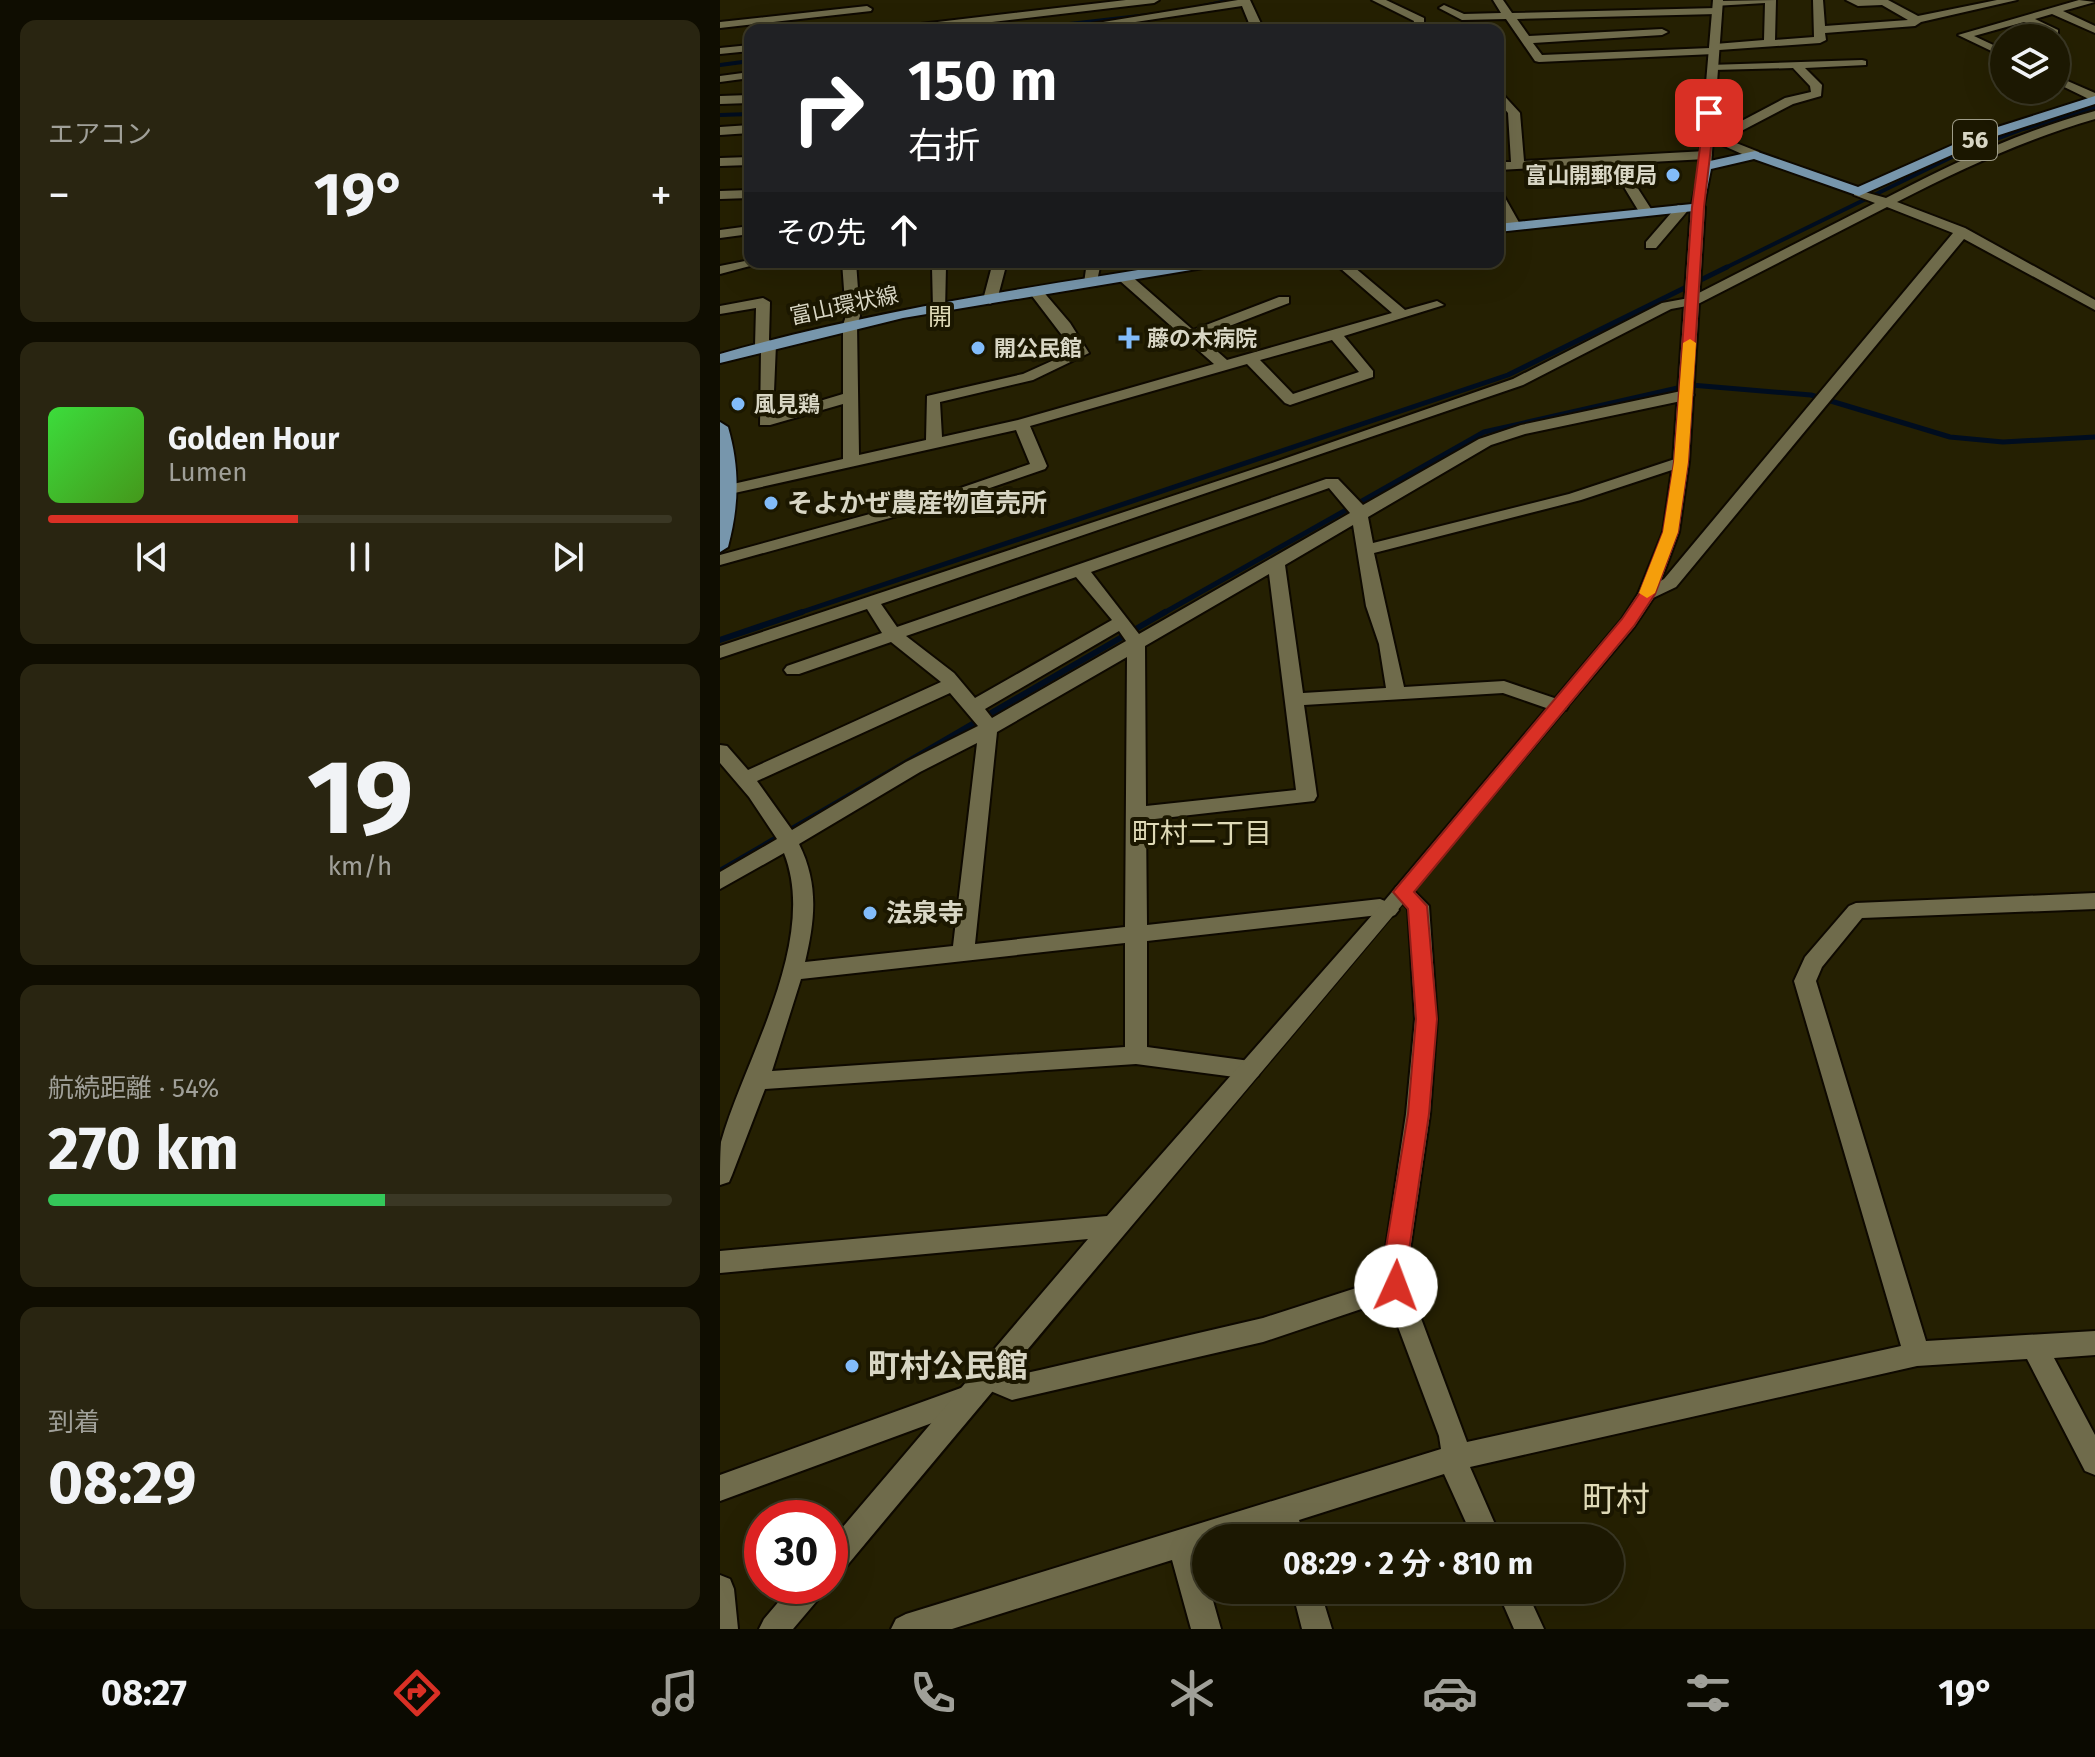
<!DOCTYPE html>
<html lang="ja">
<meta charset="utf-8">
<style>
body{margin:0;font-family:"Fira Sans","Noto Sans JP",sans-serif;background:#292511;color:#f1f3f6;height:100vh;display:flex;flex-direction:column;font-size:30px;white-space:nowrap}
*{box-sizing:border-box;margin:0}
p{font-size:26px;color:#a0a099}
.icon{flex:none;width:44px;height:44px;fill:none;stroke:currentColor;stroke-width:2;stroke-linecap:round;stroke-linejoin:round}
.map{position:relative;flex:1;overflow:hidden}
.details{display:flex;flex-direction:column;gap:20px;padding:20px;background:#0f0d01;width:720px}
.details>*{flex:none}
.banner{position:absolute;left:24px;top:24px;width:760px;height:244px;border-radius:16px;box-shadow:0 8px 32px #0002,0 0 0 2px #3a3724;background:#202124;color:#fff;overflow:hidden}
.buttons{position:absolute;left:1270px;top:24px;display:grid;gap:16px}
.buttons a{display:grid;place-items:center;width:80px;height:80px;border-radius:50%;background:#1c1802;box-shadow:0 8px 32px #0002,0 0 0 2px #3a3724;font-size:40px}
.speed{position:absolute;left:24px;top:1500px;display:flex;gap:16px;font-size:40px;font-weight:700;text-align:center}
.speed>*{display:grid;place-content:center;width:104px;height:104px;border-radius:50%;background:#1c1802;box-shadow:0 8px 32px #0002,0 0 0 2px #3a3724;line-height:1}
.speed .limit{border:12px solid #d22;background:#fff;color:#111}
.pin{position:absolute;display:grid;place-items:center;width:68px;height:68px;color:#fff;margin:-34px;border-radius:16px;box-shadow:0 4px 12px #0006}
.me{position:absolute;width:88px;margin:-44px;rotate:2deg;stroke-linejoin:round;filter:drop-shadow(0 0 6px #0008)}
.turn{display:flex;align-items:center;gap:28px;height:168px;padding:0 32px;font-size:36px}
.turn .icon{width:104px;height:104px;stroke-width:2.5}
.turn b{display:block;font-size:56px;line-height:68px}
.then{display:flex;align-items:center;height:76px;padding:0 32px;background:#0003;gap:16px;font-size:30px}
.big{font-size:60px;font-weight:700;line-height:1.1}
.details .widget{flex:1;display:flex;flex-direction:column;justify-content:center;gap:12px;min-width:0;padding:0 28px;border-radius:16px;background:#292511}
.details .dial{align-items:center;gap:0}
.dial b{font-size:104px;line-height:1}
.song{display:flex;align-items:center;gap:24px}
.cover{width:96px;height:96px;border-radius:12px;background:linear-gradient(135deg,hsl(120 70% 55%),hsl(100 70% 35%))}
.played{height:8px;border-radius:4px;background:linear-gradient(90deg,#d93025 40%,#3a3724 40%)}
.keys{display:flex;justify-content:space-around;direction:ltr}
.heat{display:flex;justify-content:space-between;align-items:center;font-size:44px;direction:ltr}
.charge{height:12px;border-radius:6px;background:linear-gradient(90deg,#34c759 54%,#3a3724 0)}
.trip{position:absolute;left:472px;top:1524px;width:432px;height:80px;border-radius:40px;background:#1c1802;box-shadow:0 8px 32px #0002,0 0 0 2px #3a3724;font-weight:700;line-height:80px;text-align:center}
.dock{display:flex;height:128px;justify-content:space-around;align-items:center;background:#0b0a01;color:#a0a099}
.dock .icon{width:56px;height:56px}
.dock .current{color:#d93025}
.dock b{font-size:36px;color:#f1f3f6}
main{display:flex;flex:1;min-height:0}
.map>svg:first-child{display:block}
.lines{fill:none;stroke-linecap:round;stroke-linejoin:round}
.stream-far2{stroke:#000d1f;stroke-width:4}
.stream-far1{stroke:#000d1f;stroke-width:5}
.stream{stroke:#000d1f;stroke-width:6}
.street-casing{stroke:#0e0900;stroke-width:4}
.secondary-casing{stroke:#0e0900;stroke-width:4}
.primary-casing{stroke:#0e0900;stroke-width:4}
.street{fill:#6f6b4b;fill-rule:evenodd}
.secondary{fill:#6f6b4b;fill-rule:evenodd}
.primary{fill:#7796ac;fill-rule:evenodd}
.route{fill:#d93025;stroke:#8d1f18;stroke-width:2}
.slow{fill:#f59e0b}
.poi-dot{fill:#82bcfa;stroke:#1b1700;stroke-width:3}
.labels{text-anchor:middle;stroke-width:8;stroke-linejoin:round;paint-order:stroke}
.far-poi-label{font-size:22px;font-weight:bold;fill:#d8d6c4;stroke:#1b1700;text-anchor:start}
.far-street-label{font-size:22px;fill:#d8d6c4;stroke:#1b1700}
.shield{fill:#1b1700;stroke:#9f9d89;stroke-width:2}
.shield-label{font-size:24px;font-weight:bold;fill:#d8d6c4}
.far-neighbourhood-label{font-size:24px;fill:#dfdab7;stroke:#1b1700}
.poi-label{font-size:26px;font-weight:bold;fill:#d8d6c4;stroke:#1b1700;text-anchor:start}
.neighbourhood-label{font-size:28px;fill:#dfdab7;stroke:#1b1700}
.near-poi-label{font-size:32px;font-weight:bold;fill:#d8d6c4;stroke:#1b1700;text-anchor:start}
.near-neighbourhood-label{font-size:34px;fill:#dfdab7;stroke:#1b1700}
</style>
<main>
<section class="details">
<div class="widget"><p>エアコン</p>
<div class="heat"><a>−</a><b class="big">19°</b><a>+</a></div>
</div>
<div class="widget">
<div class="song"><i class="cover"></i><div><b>Golden Hour</b><p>Lumen</p></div></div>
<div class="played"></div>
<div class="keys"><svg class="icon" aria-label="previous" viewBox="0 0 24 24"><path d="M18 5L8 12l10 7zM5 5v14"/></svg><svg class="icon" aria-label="pause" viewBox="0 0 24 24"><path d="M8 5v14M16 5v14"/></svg><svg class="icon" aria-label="next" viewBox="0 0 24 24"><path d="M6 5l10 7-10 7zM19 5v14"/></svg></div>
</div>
<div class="widget dial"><b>19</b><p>km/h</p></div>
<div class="widget"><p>航続距離 · 54%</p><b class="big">270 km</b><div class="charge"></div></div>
<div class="widget"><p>到着</p><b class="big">08:29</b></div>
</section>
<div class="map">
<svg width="1375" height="1629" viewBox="0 0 1375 1629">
<rect width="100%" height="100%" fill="#252002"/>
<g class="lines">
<!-- stream-far2 -->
<path class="stream-far2" d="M479,7l32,-7
M297,30l140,-16
M0,65l30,-4
M0,115l30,-1
M1003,269l237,-116 63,-24 72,-21"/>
<!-- stream-far1 -->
<path class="stream-far1" d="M76,614l712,-239 219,-108
M442,614l322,-182 207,-47 120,10 139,42 53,5 92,-5"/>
<!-- stream -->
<path class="stream" d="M0,640l82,-28
M0,871l445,-259"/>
<defs>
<path id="street" d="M406,0h33l-5,3 -231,27h-34l6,-3z
M518,0h12l14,30h-15l2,-2 -9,-22 -160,24h-28z
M652,0h14l38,18v12h-12l2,-9z
M773,0h10l9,13 205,-5 5,3 -5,3 -200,5 12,17 133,-7 6,3 -6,3 -129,8 9,12 168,-7 5,-4 49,-4 1,-37 -51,3 -1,-2 5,-3 58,-1 -1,40 39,-3 -1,-37h10l2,26 83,-6 -26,-15 -24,1 -12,-6h42l30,16 79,-16h20l-96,22 -6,4 -90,7 1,7 -6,3 -101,7 -5,4 -175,8 -4,-1 -29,-42 -44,1 -23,-12 5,-3 20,9 37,-1z
M1359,0l16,2 -32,9 32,15v7l-43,-19 -17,5 23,11v4h-8l-26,-12 -50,14 30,14v7l-46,-22z
M147,6l5,3 -1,2 -151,17v-6z
M30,45v6l-30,3v-6z
M1142,60l4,1v4l-61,3 17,17 -1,11 -28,8 -67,35 33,13v6h-8l-47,-21 11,-2 70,-37 26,-6 -1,-6 -17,-18 -80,2 -4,-1v-4z
M30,72v6l-30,4v-6z
M1336,76l39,17v9l-39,-19z
M778,89l22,24 4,48 182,-10 6,4 -6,4 -208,11v-8h13l-3,-49 -10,-12z
M30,95v8l-30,1v-8z
M1375,111v8c-69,20 -134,50 -198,83l68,26 130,72v10l-131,-71 -288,348 -23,11h-12l-3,-4 26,-15 289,-346 -66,-26 -189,97 -27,5 -148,76 -642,219 16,23 429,-148h12l25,26 116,-66 42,-14 165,-35 8,5 -8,5 -161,34 -34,11 -123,72 5,26 196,-49 106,-35h12v6l-106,35 -207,53 30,134 100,-6 62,21 2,4 -2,4h-14l-49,-17 -199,12 13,91 -3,5 -168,19 1,105 233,-26 15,6 4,5 -4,5 -7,3 -9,-3 -232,26v106l103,14 8,3 3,6 -3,6 -8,3 -114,-15 -371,25 -33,86 -3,7 -9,3c0,-13 0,-30 1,-43 23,-82 98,-201 63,-289l-64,36v-17l57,-33 -28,-42 -29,-34v-18l7,1 21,24 193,-88 -50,-40 -92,32h-12l-3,-4 3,-4 95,-33 -15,-24 -147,49v-12l555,-184 238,-83 149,-76 27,-5 186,-95 -21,-8v-6l32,9c67,-35 135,-67 209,-87zM609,488l21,25 -211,121 -48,-62zM633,525l13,81 13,38 7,44 -83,5 -18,-128zM549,574l27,216 -150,16 -1,-160zM356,577l36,43 -137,78 -21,-25 -48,-37zM399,631l7,10 -134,77 -7,-9zM407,657l-2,270 -150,17 22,-212zM230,693l28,33 -72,36 -114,68 -35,-49zM257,743l-24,203 -148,16c10,-42 14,-78 -6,-118l121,-72zM405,943v104l-353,24 29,-92z
M30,125v8l-30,2v-8z
M30,157v8l-30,1v-8z
M905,184h10l18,28 -2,3h-10l-17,-28z
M30,190v8l-30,1v-8z
M778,192l6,4 17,30 -2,3 -12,-3 -9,-18z
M958,205l12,3 -34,40h-10v-6z
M30,226v8l-30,4v-8z
M30,260l15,2 -45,12v-8z
M122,262h14l4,54 -3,9 2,130 67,-15 1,-44 96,-22 51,-23 -45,-59 2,-3h10l29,34 19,30 -56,27 -93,22 2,35 76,-17 196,-56 -95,-84v-6h10l64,56 86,-33h10v6l-88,34 26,23 165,-47 -59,-51h15l57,48 32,-9 7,4 -100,31 29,35v6l-83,28 -5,-2 -38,-39 -217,62 17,40 -2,3 -90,31 -235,65v-10l223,-61 87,-30 -14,-34 -286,64 -6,-2v-6l119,-27v-55l-73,21h-10l1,-75 -6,-4 1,-38 -36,6v-8l43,-8 7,4 -1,38 7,4 -3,71 70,-21v-69l3,-9zM612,340l27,32 -66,22 -33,-34z
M207,262h15l4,4 -1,45h-10l-2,-3 -1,-41z
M273,262h14l-10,38 -7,4 -7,-4z
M367,262h14l-5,24 -12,-3z
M683,884l7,3 19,19 8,113 -7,95 -24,164 61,164 434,-96 -107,-365 11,-24 44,-51 7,-3 239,-10v16l-233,9 -40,49 -6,14 110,360 169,-10v24l-41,3 41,77v40l-10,-4 -58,-112 -110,7 -447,101 31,71h-28l-29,-64 -145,46 6,18h-28l-3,-10 -33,10h-35v11l-7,2 7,39h4l11,39h-30l-19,-69 -220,69h-61l5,-10 10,-5 535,-165 -2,-13 -51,-136 -125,42 -251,58 -31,-13 4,9 -4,9 -261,96v-26l252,-91 8,3 -4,-9 4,-9 9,-3 24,10 27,-6 223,-52 118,-38 25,-166 9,-95 -7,-110 -15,-17 3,-5z
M0,1575l10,4 4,10 4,40h-18z
M572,1590h28l12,39h-30z
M777,1590h29l18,39h-30z"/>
<path id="secondary" d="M993,0h10l-12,166 -6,4 -6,-4z
M978,203l7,4 -16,255 -10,70 -23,62 -22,33c-262,317 -531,630 -794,947l-10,4v-36l258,-303 -368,34v-22l387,-35 274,-311 241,-286 16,-25 25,-62 10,-70 18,-255z
M72,1586h33l-4,10 -28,33h-34l5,-10z"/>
<path id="primary" d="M1375,96v8l-105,34 -131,58 -105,-37 -43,10 -8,41 -205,22v-8l194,-20 9,-41 54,-12 103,36 124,-55z
M469,262h33l-7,4 -312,52 -183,45v-9c154,-44 311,-67 469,-92z
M0,422l8,5c12,41 11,79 0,120l-8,5z"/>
</defs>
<!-- street casing -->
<use href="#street" class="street-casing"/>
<!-- secondary casing -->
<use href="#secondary" class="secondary-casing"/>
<!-- primary casing -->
<use href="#primary" class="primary-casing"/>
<!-- street -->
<use href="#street" class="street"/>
<!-- secondary -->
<use href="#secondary" class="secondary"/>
<!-- primary -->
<use href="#primary" class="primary"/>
</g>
<!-- route -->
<path class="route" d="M985,110l10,3 -11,94 -16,255 -10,70 -23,62 -21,32 -220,266 13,14 10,113 -8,95 -24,164 2,8 -3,7 -8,3 -9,-3 -6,-15 27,-164 8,-95 -8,-110 -15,-17 229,-273 17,-25 24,-62 11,-70 18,-255z"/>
<!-- slow -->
<path class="slow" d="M970,339l6,4 -8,119 -10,70 -23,61 -8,5 -8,-5 24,-61 11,-70 9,-119z"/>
<!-- markers -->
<g class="poi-dot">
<circle cx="953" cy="175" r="8"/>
<path d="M405 326h8v8h8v8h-8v8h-8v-8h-8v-8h8z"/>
<circle cx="258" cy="348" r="8"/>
<circle cx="18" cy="404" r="8"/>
<circle cx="51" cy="503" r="8"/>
<circle cx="150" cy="913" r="8"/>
<circle cx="132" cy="1366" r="8"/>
</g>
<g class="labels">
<!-- far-poi labels -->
<g class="far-poi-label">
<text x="937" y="183" text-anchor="end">富山開郵便局</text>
<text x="427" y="346">藤の木病院</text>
<text x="274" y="356">開公民館</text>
<text x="34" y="412">風見鶏</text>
</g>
<!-- far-street labels -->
<g class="far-street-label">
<text transform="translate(124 305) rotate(-12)" y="8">富山環状線</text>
</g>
<!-- shield labels -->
<rect class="shield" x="1233" y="120" width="44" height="40" rx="6"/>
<g class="shield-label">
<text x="1255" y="148">56</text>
</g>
<!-- far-neighbourhood labels -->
<g class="far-neighbourhood-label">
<text x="220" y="325">開</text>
</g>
<!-- poi labels -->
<g class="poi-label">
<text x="67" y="512">そよかぜ農産物直売所</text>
<text x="166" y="922">法泉寺</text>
</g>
<!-- neighbourhood labels -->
<g class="neighbourhood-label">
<text x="482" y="843">町村二丁目</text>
</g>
<!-- near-poi labels -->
<g class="near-poi-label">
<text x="148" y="1377">町村公民館</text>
</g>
<!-- near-neighbourhood labels -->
<g class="near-neighbourhood-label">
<text x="896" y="1511">町村</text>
</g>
</g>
</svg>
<div class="buttons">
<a><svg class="icon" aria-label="layers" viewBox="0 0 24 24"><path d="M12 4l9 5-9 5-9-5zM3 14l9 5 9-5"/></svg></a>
</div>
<div class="speed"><div class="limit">30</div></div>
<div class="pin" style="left:989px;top:113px;background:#d93025"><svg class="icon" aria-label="arrive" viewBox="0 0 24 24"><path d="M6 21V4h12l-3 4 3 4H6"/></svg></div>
<svg class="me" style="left:676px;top:1286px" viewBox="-20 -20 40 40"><circle r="19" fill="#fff"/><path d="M0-13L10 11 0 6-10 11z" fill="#d93025"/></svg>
<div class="trip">08:29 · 2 分 · 810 m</div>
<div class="banner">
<div class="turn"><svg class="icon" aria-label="right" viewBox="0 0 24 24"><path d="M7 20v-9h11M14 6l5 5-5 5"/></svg><div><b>150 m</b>右折</div></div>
<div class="then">その先<svg class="icon" aria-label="ahead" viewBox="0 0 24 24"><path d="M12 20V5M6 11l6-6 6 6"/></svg></div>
</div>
</div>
</main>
<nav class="dock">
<b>08:27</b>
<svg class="icon current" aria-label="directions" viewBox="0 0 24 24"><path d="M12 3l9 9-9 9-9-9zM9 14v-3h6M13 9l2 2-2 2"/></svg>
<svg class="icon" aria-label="music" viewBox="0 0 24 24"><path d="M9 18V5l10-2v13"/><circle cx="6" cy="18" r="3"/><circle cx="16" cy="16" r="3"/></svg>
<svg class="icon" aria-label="phone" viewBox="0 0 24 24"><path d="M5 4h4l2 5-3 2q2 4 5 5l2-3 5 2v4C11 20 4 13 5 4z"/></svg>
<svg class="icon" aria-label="climate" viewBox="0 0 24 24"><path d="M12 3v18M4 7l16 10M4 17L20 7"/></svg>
<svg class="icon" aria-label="car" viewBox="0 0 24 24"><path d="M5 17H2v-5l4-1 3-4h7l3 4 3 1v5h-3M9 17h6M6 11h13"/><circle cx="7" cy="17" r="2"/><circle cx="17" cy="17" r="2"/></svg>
<svg class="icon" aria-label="filters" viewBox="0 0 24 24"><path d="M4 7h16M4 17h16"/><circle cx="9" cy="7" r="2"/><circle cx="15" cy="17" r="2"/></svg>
<b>19°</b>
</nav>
